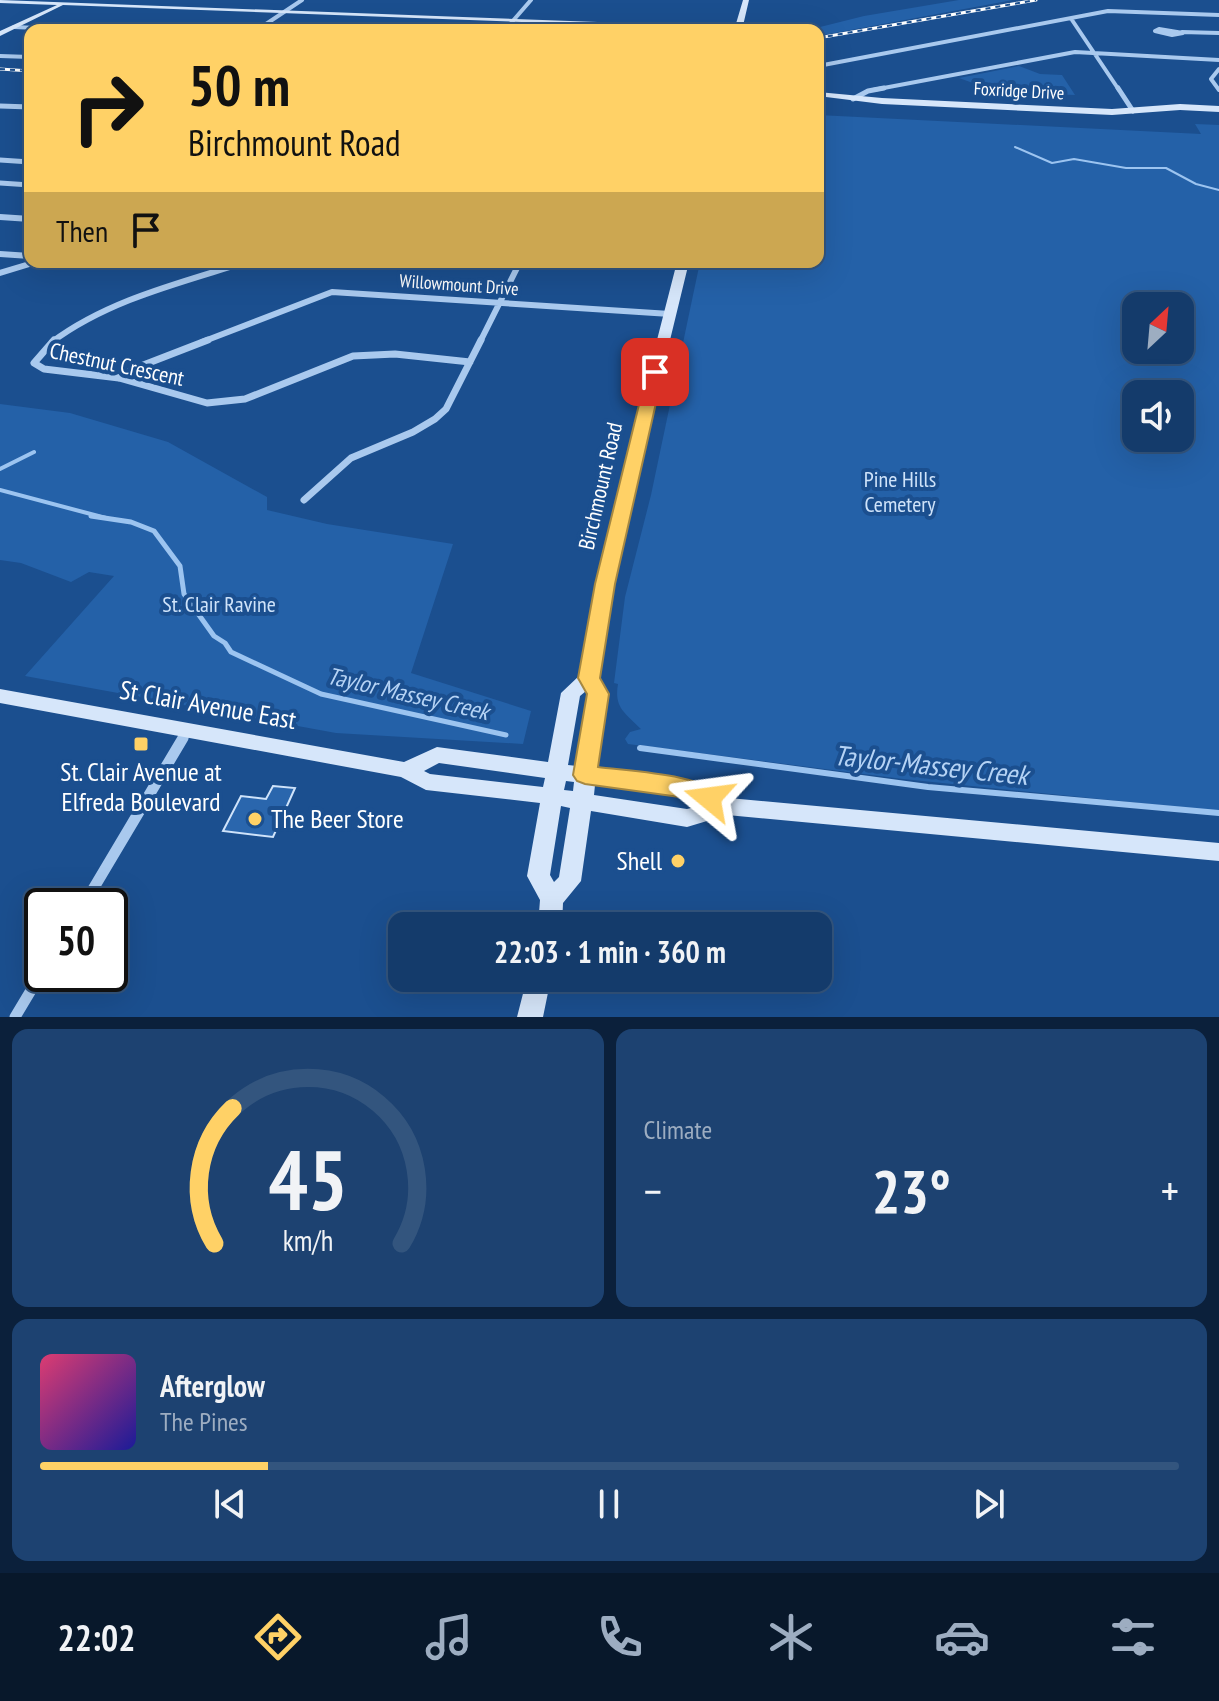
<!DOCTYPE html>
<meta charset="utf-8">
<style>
body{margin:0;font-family:"PT Sans Narrow",sans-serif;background:#1d4271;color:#f1f3f6;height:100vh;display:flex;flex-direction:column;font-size:30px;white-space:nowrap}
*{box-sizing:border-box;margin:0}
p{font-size:26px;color:#9dadc1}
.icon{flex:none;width:44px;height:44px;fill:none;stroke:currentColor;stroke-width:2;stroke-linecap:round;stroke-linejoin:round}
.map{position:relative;height:1017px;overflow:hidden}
.side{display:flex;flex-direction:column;gap:12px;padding:12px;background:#0b203b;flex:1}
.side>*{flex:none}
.hud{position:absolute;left:24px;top:24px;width:800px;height:244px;border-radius:16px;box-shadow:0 8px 32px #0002,0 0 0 2px #33557e;background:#ffd166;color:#111;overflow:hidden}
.needle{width:52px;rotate:26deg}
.controls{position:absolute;left:1122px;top:292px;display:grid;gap:16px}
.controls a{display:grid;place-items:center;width:72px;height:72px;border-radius:16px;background:#143b6b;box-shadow:0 8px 32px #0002,0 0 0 2px #33557e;font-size:40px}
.speed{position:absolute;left:24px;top:888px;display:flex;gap:16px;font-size:40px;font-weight:700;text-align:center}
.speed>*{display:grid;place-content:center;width:104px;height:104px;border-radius:50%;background:#143b6b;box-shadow:0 8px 32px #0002,0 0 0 2px #33557e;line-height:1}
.speed .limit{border:4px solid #111;border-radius:12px;background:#fff;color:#111}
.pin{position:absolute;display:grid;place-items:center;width:68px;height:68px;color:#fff;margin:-34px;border-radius:16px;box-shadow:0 4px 12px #0006}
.me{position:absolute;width:88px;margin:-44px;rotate:286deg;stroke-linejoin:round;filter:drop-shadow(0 0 6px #0008)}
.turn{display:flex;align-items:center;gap:28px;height:168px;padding:0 32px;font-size:36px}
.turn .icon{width:104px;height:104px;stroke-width:2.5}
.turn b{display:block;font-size:56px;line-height:68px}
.then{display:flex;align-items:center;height:76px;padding:0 32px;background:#0003;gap:16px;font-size:30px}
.big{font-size:60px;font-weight:800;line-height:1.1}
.side .tile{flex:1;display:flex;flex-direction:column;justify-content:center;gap:12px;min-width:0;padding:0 28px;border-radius:16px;background:#1d4271}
.side .dial{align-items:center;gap:0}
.dial svg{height:208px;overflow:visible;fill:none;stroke:#33557e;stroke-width:7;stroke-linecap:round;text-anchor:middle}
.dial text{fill:#f1f3f6;stroke:none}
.song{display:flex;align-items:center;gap:24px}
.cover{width:96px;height:96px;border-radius:12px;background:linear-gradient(135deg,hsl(340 70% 55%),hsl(240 70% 35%))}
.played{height:8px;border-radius:4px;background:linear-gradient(90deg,#ffd166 20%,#33557e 20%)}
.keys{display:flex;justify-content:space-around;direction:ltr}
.heat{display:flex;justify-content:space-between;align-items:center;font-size:44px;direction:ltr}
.side .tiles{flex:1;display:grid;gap:12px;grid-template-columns:1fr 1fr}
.tile:last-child{grid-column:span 2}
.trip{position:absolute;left:388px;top:912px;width:444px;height:80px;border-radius:16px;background:#143b6b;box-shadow:0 8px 32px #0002,0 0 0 2px #33557e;font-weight:800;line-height:80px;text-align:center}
.tabs{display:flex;height:128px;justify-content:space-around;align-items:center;background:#08182b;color:#9dadc1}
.tabs .icon{width:56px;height:56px}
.tabs .current{color:#ffd166}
.tabs b{font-size:36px;color:#f1f3f6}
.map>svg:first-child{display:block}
.green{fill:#2461a8;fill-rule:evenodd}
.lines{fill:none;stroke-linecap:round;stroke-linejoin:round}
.stream-far3{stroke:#9cc4f0;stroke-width:2}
.stream-far2{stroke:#9cc4f0;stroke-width:4}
.stream-far1{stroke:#9cc4f0;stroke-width:5}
.stream{stroke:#9cc4f0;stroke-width:6}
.building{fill:#2a66ad;stroke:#cfe3fa;stroke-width:2}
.street-far5{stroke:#a9c9ee;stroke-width:4}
.street-far4{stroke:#a9c9ee;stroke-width:5}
.street-far3{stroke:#a9c9ee;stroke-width:6}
.street-far2{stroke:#a9c9ee;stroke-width:7}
.street-far1{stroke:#a9c9ee;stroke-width:9}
.street{stroke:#a9c9ee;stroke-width:11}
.secondary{fill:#d6e6fa;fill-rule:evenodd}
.rail-casing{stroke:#fff;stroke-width:3}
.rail{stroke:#1b4f8f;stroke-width:2;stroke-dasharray:5;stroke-linecap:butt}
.route{fill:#ffd166;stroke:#a68842;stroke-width:2}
.poi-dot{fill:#ffd166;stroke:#1b4f8f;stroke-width:3}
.labels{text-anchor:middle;stroke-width:8;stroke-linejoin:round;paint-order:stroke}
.far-street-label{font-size:18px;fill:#fff;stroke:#1b4f8f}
.street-label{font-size:22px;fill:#fff;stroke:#1b4f8f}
.park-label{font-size:22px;fill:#cfe3fa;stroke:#1b4f8f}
.water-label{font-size:24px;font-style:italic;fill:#b5d3f5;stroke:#1b4f8f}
.near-street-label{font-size:26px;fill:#fff;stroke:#1b4f8f}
.near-poi-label{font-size:26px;fill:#fff;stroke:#1b4f8f}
.near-water-label{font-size:28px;font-style:italic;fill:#b5d3f5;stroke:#1b4f8f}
</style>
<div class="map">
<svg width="1219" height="1017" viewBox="0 0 1219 1017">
<rect width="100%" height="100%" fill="#1b4f8f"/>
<!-- green -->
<path class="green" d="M959,0h54l-195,36v-6h-10l56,-14z
M1019,66l21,8 22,1 13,20 -77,-3 -39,-14z
M818,115l383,19 -6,-10 24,1v686l-316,-32 -275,-35 -3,-5 5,-7 11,-3c-17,-17 -27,-22 -23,-45l-4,-1 11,-86 26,-102 49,-233h118zM1180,306v44h-44v-44zM1136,394h44v44h-44z
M0,404l70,9 98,29 99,55v13l60,14 126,20 -42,129 120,38 -8,33 -187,-11 -311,-57 89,-100 -25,-4 -18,10 -50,-19 -21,-3z"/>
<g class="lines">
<!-- stream-far3 -->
<path class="stream-far3" d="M1015,147l37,16 22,-4 52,9h40l30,16 23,6"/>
<!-- stream-far2 -->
<path class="stream-far2" d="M0,469l34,-17
M0,490l106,28"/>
<!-- stream-far1 -->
<path class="stream-far1" d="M91,516l40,6 23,9 26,35 4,28 30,42 11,7 6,9 90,42 185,41"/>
<!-- stream -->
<path class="stream" d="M640,748l288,39 291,26"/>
</g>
<!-- building -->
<path class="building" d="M273,786l22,2 -22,49 -50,-6 18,-35 25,3z"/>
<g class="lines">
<!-- street-far5 -->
<path class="street-far5" d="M1072,20l47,70
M14,27l69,3
M1159,29l24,4 -11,2 -17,-4z
M257,30l45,-30
M505,30l26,-30
M1182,32l37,1
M0,56l30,1
M818,66l290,-55 111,4
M1219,69l-8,10 8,11
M873,90l202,-38 144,8"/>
<!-- street-far4 -->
<path class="street-far4" d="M1118,88l15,23
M853,99l15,-8 16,-3
M0,106l30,1
M0,160l30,2
M0,183l30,2"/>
<!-- street-far3 -->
<path class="street-far3" d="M0,217l30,2
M0,254l30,2
M0,273l36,-11
M52,342c56,-42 128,-59 194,-80
M202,342l130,-50 338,22
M480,342l40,-80"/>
<!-- street-far2 -->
<path class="street-far2" d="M54,340l-20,23 10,6 75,9 88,25 38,-4 108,-43 42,-2 75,8
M119,378l14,-9 75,-29
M304,500l47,-42 62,-26 22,-13 11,-10 35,-69"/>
<!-- street-far1 -->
<path class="street-far1" d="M182,740l6,-10"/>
<!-- street -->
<path class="street" d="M83,906l100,-168
M15,1017l27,-45"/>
<!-- secondary -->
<path class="secondary" d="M0,0l735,27 8,-27h6l-7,30 -679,-25 -63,31v-5l57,-26 -57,-2z
M818,92l64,6 230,11 68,-5 39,2v6l-39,-2 -68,5 -230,-11 -64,-8z
M677,262h12l-72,296 -18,120 9,16 -11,75 94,13 38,16 490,45v18l-492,-46 -40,12 -96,-16 -10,70 -18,22 -1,23h-24l2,-26 -13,-24 13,-73 -114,-13 -25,-13 -401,-74v-14l404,73 33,-15 111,15 13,-69 19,-18 21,-117zM586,691l2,3 -11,72 -9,-1 12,-69zM439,763l106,15 -2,9 -113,-13 -6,-3zM566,781l8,1 -1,9 -9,-1zM595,785l93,13 15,7 -16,4 -93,-14zM561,806l9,2 -11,69 -5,5 -4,-7z
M527,978h24l-8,39h-26z"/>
<defs>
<path id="rail" d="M818,38l218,-38
M0,69l30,2"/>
</defs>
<!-- rail casing -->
<use href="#rail" class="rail-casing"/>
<!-- rail -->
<use href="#rail" class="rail"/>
</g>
<!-- route -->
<path class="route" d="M655,368l8,4 -48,212 -15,94 9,16 -11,73c27,4 111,7 123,31l-4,7 -8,2 -22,-9 -102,-14 -8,-3 -4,-6 14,-81 -9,-16 17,-94 52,-212z"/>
<!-- markers -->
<g class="poi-dot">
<rect x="133" y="736" width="16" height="16" rx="4"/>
<circle cx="255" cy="819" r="8"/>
<circle cx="678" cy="861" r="8"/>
</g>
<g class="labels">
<!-- far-street labels -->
<g class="far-street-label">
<text transform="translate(1019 91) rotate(3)" y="6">Foxridge Drive</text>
<text transform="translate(459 285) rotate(4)" y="6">Willowmount Drive</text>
</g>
<!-- street labels -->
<g class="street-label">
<text transform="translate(117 364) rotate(12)" y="8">Chestnut Crescent</text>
<text transform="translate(600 486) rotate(-77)" y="8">Birchmount Road</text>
</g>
<!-- park labels -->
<g class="park-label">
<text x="900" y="487">Pine Hills<tspan x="900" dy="25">Cemetery</tspan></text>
<text x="219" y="612">St. Clair Ravine</text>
</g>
<!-- water labels -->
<g class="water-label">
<text transform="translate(408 694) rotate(13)" y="8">Taylor Massey Creek</text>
</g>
<!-- near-street labels -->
<g class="near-street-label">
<text transform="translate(208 705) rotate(10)" y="9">St Clair Avenue East</text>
</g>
<!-- near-poi labels -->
<g class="near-poi-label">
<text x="141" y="781">St. Clair Avenue at<tspan x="141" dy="30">Elfreda Boulevard</tspan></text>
<text x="271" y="828" text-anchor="start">The Beer Store</text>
<text x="662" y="870" text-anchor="end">Shell</text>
</g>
<!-- near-water labels -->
<g class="near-water-label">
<text transform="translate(931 765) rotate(6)" y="10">Taylor-Massey Creek</text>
</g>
</g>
</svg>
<div class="controls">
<a><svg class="needle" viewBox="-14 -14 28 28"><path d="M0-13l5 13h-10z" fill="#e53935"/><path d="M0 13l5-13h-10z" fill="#9dadc1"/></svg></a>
<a><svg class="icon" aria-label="sound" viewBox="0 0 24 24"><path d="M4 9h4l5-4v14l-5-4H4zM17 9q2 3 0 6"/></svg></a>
</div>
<div class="speed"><div class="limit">50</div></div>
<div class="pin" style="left:655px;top:372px;background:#d93025"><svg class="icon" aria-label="arrive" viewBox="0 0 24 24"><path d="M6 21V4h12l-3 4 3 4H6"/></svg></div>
<svg class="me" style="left:709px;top:798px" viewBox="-20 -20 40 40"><path d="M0-17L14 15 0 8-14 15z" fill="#ffd166" stroke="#fff" stroke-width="4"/></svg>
<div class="trip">22:03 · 1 min · 360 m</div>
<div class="hud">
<div class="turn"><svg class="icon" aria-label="right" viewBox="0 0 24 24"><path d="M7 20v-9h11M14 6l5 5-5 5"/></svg><div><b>50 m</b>Birchmount Road</div></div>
<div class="then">Then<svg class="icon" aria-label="arrive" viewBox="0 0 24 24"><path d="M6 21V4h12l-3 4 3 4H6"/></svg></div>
</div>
</div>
<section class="side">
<div class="tiles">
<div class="tile dial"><svg viewBox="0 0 100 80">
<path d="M14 69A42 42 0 1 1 86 69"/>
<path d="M14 69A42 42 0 0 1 21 17" stroke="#ffd166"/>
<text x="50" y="56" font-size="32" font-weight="700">45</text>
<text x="50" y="72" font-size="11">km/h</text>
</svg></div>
<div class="tile"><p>Climate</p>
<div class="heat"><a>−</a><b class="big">23°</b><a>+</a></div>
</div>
<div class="tile">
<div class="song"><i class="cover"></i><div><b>Afterglow</b><p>The Pines</p></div></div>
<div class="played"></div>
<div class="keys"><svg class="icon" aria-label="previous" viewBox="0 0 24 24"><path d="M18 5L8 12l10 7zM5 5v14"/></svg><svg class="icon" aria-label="pause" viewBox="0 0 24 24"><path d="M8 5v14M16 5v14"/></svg><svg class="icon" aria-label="next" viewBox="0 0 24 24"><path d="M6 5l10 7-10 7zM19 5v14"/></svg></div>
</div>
</div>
</section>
<nav class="tabs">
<b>22:02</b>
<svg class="icon current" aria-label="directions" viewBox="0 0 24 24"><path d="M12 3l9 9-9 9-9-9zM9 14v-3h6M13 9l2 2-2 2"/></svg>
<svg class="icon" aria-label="music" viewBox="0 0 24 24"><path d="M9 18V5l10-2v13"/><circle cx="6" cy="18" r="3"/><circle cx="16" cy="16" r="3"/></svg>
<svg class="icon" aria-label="phone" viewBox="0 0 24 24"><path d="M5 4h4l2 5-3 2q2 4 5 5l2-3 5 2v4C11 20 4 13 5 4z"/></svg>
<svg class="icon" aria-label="climate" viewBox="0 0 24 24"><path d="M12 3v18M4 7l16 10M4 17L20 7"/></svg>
<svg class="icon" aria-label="car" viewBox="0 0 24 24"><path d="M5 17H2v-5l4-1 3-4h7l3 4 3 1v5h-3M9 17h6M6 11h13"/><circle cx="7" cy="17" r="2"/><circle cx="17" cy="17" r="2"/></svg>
<svg class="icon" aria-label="filters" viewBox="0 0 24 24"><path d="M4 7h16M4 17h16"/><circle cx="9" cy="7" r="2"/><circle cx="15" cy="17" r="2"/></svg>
</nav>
